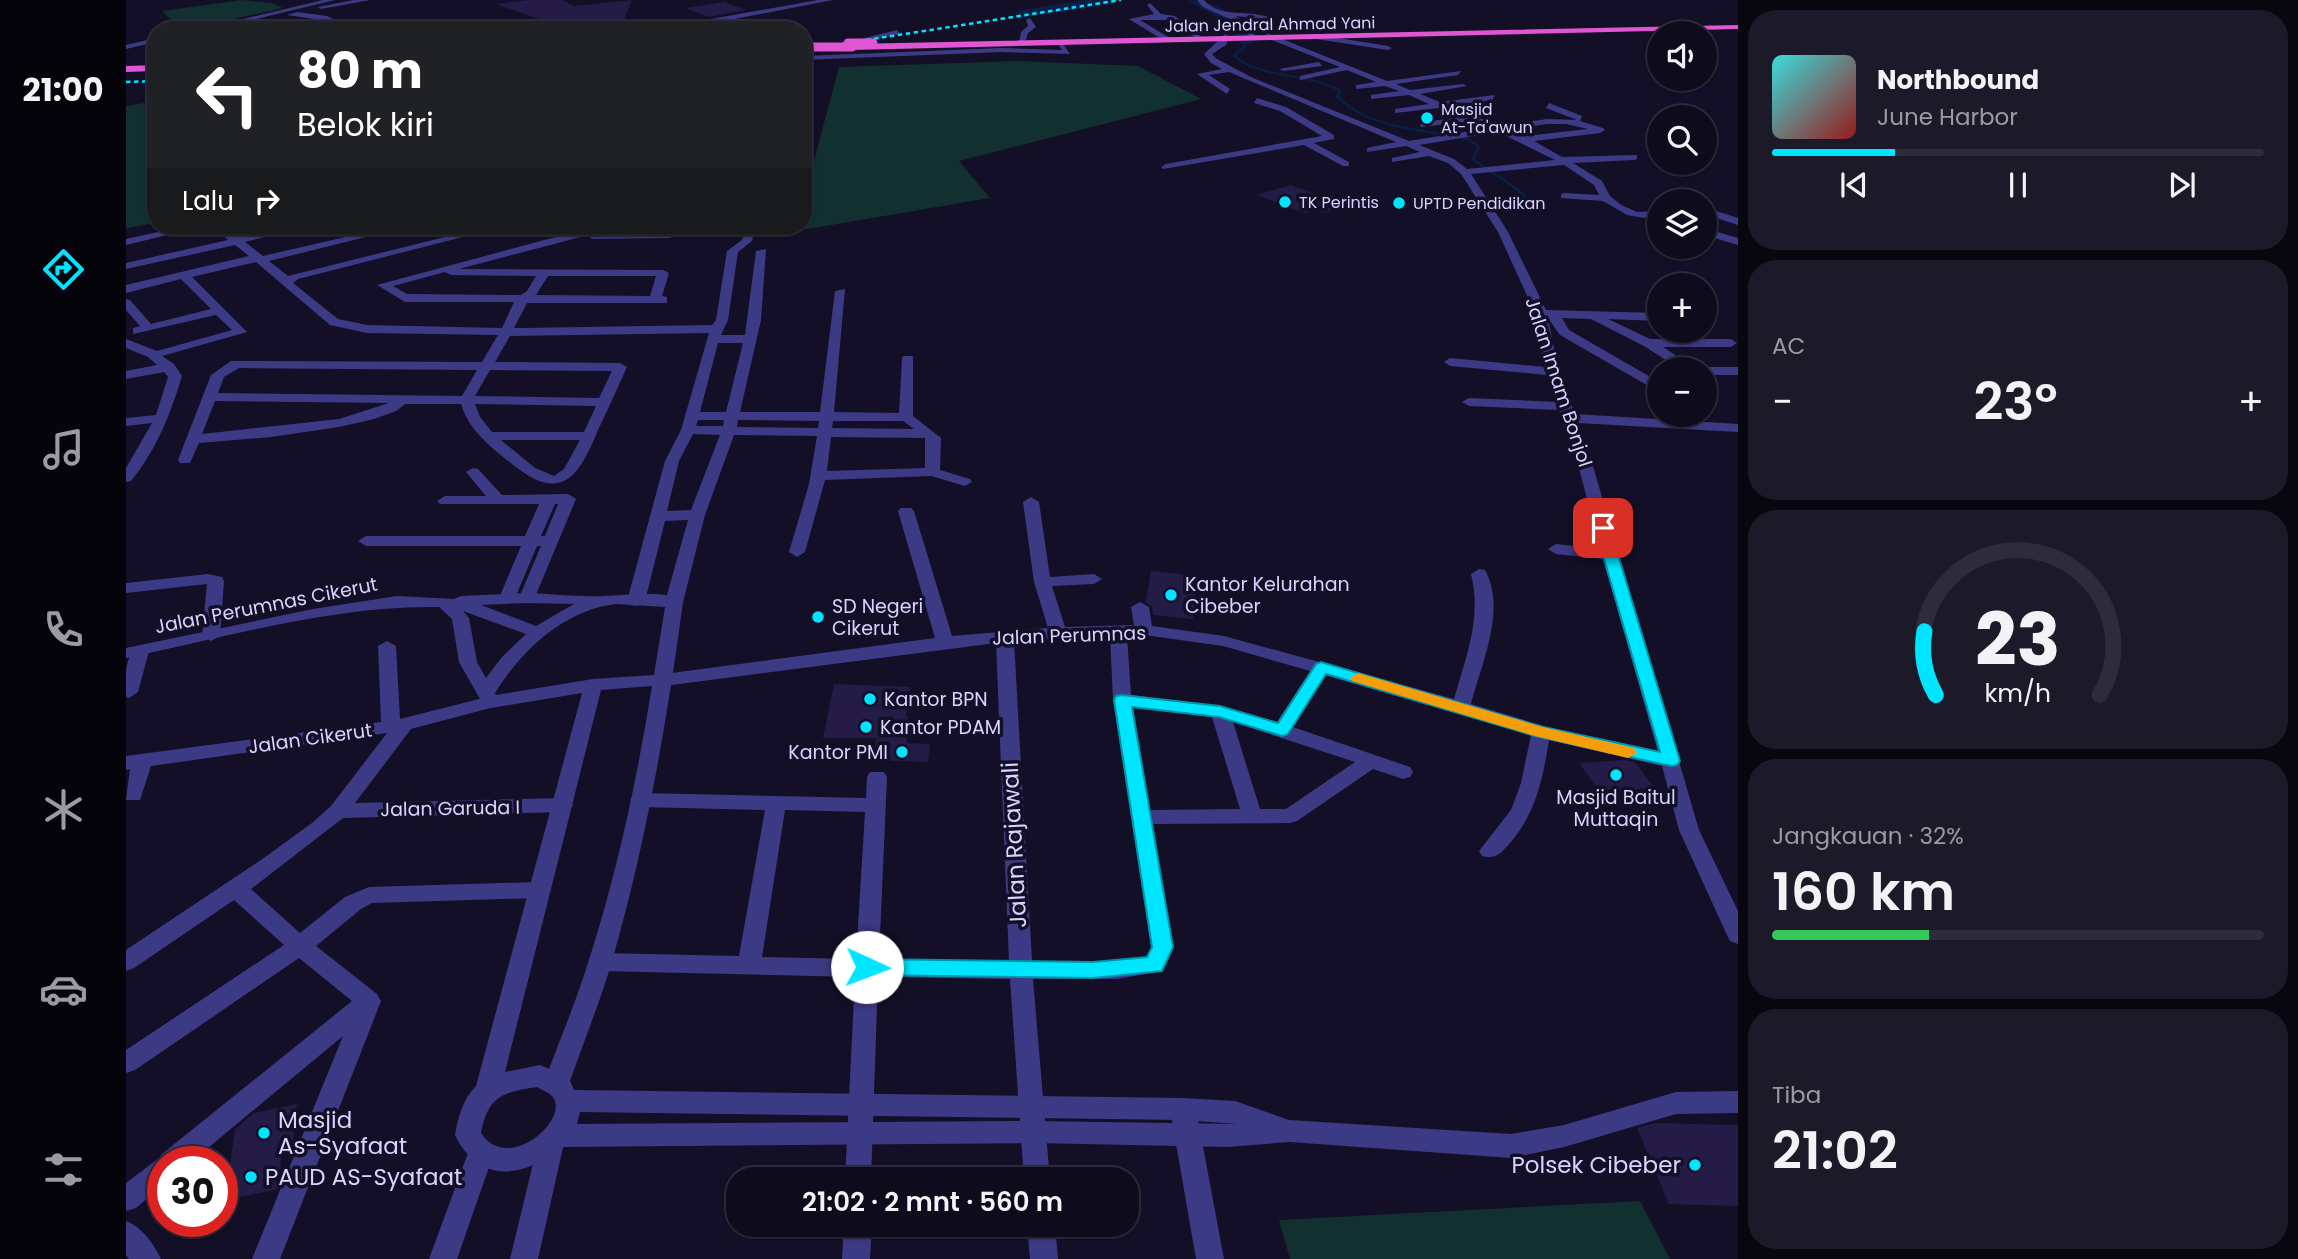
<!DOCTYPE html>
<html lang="id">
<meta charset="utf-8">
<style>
body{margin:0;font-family:Poppins,sans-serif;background:#1c1929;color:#f1f3f6;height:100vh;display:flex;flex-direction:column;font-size:26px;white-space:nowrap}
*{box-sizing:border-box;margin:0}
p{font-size:23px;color:#9b9ba3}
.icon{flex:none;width:38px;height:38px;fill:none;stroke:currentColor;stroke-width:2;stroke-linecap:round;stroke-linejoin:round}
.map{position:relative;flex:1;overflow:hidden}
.side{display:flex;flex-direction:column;gap:10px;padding:10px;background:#08060f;width:560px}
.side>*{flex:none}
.top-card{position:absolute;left:21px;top:21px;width:665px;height:214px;border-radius:28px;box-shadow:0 2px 5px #0004,0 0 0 2px #2e2b3b;background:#202124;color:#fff;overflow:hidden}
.controls{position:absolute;left:1521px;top:21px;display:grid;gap:14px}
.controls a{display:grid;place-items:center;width:70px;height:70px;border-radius:50%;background:#0e0b1c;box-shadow:0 2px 5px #0004,0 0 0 2px #2e2b3b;font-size:35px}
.speed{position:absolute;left:21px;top:1146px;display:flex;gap:14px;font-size:35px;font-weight:700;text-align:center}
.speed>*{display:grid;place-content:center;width:91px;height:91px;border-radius:50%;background:#0e0b1c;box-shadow:0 2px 5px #0004,0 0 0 2px #2e2b3b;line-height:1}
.speed .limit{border:10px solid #d22;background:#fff;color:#111}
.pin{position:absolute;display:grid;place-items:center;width:60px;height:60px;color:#fff;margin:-30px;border-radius:14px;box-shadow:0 4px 10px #0006}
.me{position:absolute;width:77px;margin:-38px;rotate:92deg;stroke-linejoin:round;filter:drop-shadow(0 0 5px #0008)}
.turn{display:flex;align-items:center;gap:24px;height:147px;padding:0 35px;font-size:32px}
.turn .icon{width:91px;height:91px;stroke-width:2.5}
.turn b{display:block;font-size:49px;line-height:60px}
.then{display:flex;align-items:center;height:66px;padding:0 35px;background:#0003;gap:14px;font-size:26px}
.big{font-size:52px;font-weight:600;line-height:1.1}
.side .tile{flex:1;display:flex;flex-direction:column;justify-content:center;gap:10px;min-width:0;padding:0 24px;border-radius:28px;background:#1c1929}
.side .dial{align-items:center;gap:0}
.dial svg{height:182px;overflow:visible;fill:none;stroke:#2e2b3b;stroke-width:7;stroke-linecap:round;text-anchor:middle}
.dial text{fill:#f1f3f6;stroke:none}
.song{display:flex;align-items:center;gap:21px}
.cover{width:84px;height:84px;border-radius:10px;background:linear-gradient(135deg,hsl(180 70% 55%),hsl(0 70% 35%))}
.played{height:7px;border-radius:4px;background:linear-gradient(90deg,#00e5ff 25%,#2e2b3b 25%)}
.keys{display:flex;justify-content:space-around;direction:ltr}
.heat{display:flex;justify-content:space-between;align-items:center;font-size:38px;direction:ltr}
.charge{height:10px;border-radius:5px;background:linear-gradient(90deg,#34c759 32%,#2e2b3b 0)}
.trip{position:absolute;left:600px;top:1167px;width:413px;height:70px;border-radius:28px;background:#0e0b1c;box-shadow:0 2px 5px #0004,0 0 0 2px #2e2b3b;font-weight:600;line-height:70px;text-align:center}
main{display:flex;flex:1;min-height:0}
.tabs{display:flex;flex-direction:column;width:126px;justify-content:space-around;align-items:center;background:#06040b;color:#9b9ba3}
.tabs .icon{width:49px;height:49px}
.tabs .on{color:#00e5ff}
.tabs b{font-size:32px;color:#f1f3f6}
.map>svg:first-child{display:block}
.green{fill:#12302f}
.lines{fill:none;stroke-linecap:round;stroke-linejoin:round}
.stream{stroke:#0a1f44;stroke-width:2.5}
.river{fill:#0a1f44;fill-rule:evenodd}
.building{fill:#241b47}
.minor{fill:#3d3a85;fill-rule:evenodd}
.tertiary{fill:#3d3a85;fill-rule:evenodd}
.trunk{fill:#e055d1;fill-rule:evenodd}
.rail{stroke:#00e5ff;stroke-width:2.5;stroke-dasharray:4.5 3.5;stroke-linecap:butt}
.trunk-bridge{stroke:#e055d1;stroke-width:9}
.route{fill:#00e5ff;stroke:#0095a6;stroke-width:2}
.slow{fill:#f59e0b}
.poi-dot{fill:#00e5ff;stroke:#130f26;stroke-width:2.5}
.labels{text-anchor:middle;stroke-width:7;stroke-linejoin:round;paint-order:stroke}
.far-street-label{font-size:16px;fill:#d9d4ff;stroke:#130f26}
.far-poi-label{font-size:16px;fill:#d9d4ff;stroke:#130f26;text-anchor:start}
.street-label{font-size:19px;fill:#d9d4ff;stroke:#130f26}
.poi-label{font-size:19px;fill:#d9d4ff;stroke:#130f26;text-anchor:start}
.near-street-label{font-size:23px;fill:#d9d4ff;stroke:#130f26}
.near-poi-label{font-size:23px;fill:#d9d4ff;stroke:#130f26;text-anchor:start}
</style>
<main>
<nav class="tabs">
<b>21:00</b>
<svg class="icon on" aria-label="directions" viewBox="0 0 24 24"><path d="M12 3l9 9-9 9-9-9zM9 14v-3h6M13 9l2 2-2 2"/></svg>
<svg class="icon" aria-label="music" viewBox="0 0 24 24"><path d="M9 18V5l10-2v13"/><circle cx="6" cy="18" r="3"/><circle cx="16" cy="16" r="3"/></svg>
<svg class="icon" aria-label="phone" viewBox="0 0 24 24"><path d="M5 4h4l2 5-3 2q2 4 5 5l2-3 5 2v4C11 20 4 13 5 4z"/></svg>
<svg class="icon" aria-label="climate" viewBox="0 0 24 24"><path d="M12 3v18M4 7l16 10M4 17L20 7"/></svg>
<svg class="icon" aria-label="car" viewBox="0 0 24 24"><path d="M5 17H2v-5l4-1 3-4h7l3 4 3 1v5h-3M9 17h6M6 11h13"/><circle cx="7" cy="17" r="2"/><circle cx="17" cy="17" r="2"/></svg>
<svg class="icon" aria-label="filters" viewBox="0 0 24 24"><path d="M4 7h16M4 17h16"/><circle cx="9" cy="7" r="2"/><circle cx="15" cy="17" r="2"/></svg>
</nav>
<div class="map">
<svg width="1612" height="1259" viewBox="0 0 1612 1259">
<rect width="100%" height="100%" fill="#130f26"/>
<!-- green -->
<path class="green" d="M116,0l30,3 11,5 -98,22h-3l-20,-19z
M892,61l120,5 63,33 -242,62 31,37 -194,33 1,-5h6v-24l36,-135z
M30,101v122l-30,5v-122z
M1514,1201l30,58h-380l-11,-39z"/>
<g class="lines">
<!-- stream -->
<path class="stream" d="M1120,41l-1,5 -11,10c32,25 72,15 106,35l-3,5c31,34 89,33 131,43l11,8 -6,12c18,15 42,25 58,43"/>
<!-- river -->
<path class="river" d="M961,0h32l-6,4 -92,14 -7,-4 7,-4z
M1061,0c30,0 52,16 66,41l-2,3h-10l-20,-25z"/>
</g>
<!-- building -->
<path class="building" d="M402,0h35l11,6 58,-6 -12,30h-73l-2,-9 -49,-17z
M598,2l22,8 -37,7 -24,-9z
M1165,185l56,21 -24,7 -8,-3 -10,3 -49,-18z
M1025,571l47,5 -5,43 -40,-4 -1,-8 -6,-5z
M708,684l76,3 -4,29h2l-1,27 23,1 -2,18 -55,-2 3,-22h-53z
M1498,760l11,2 19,26 -54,4 -21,-29z
M171,1104l-5,44 -10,3 -4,38 -56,12v-35l8,-1 5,-36 19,-16z
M1530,1123l82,2v81l-69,-2 -32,-76z"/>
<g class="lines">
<!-- minor -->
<path class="minor" d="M197,0h12l-124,30h-14z
M228,0h16l-49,9 -3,-2z
M692,0h15l-114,22 3,2 -4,2 -39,4 30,-7 -2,-2 4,-2z
M1071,0h7c15,19 47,9 67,18l-4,2 -31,-4 19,18 -3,4 -22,-19 -27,-12z
M1024,3l11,11 14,2 12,9 19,1 2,5 -10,3 3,3 -4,2 -9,-7 6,-2 -12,-1 -12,-9h-30l30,18 -7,2 -34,-21 25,-5 -7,-9z
M171,12l30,4 18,9 -4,2 -19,-7 -35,-5z
M904,18l6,9 -8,6 -3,10h-6l2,-11 7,-6 -2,-6z
M136,27l3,3h-7z
M771,30l3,4 -55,12 -4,-2z
M1141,33l120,48 74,-10 -3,4 -62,9 14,6 53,-6 4,2 -47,8 20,8 55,-7 -3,5 -42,6 50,20 47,-7 30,1 -31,-12 3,-5 33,13 -2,5 23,7 2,2 -5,3 -66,8 28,16 75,-2v4l-3,1 -61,3 29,18 8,15 11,9 16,7 22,-1v6l-15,1 -17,-3 -24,-14 -42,-3v-4l4,-1 34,2 -5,-10 -30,-20 -93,9 37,58 38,78 113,3v8l-51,-2 42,20h81l6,4 -6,4h-68l33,22h-16l-36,-23 -53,-27 -29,-1 7,12 90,52v10l-99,-57 -12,-17 11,54 16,42 163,10v8l-160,-9 10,26 111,381 39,81v33l-8,-3 -3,-6 -48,-105 -17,-64 -113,-26c-6,38 -13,73 -39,103 -9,10 -14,17 -28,13l-3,-5 32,-41 10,-27 10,-48 -206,-60 -32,52 117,40 3,5 -3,5 -7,2 -30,-10 -76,52 -7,2 -137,1 20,123 -10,24 -46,8h-84l17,201h-26l-14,-201 -132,-2 -7,203h-26l10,-203 -255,-6 -8,-3 -4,-6 4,-6 8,-3 139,3 26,-146 -125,-3 -7,-2 -3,-5 3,-5 7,-2 226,5 1,-21 3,-5h14l3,5 -8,182 130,2 -13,-318 -332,43 -9,-6 9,-6 271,-36 -37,-127 3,-3h10l3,3 38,125 96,-8 -14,-46 -11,-80 8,-5 8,5 11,75 44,-3 8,5 -8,5 -42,2 13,41 69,-2 -3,-18 9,-5 9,5 3,19 72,10 230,63c12,-43 28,-80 17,-125l8,-5 6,1c22,39 -4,95 -14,134l73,22 114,26 -55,-193 -47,-5 -8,-5 8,-5 44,5 -26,-100 -15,-39 -90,-4 -7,-4 7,-4 87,4 -9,-27 -97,-9 -6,-4 6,-4 95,9 -10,-54 -37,-81 -37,-58 -13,-11 -19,-7 -37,6v-4l28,-6 -14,-6 -39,6v-4l29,-6 -167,-70 -20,3 21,14 -3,5 -30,-20 25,-5 -11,-6 -7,-9 21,-20 4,2 -3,9 -14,9 5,5 36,19 156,63 80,-13 -17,-7 -51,6 -1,-2 4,-3 38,-5 -23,-9 -44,5v-4l34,-5 -20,-9 -38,4v-4l28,-4 -14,-5 -29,3v-4l20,-3 -29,-12 -47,10v-4l40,-9 -76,-30zM1421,124h19l22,5 -63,7 -17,-6zM1372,132l57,28 -88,9 -13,-10 -35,-14zM1018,635l79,11 87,25 -33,51 -57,-16 -89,-11 -4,-59zM984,636l3,64 38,247 -4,10 -30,4h-85l-18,-320zM1007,707l79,10 28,92 -90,1zM1107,722l122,40 -69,47h-26zM659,810l80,2 -9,147 -94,-2z
M1193,35l69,11 4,2 -4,2 -72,-11z
M30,38v4l-30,7v-4z
M935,41l9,13 -68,-2 -199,8v-4l199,-8 60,2 -5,-7z
M1193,62l3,4 -39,5 -4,-2z
M1131,98l29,9 48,28v4l-20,4 35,19v4h-6l-39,-21 -141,24 -2,-2 5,-3 156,-28 -42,-25 -26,-8z
M1578,207l34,11v7l-34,-11z
M60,226h18l-78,19v-6z
M87,226h11l15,11 51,-11h18l-63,16 18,14 130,-30 9,2 -133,33 19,15 201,-50h17l-208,53 -5,4 45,36 29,6 135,3 12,-26h-109l-28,-17 220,-59h16l-18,7 73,-1 7,-2 2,-4h10l-4,8 -14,4 -77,1 -4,-4 -129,34 204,1 6,3 -7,23 5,1v6h-140l-13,25h6l192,-3 4,-5 11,-69 15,-11 4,-14h10l-4,15 -14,11 -10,68 -7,15h24l11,-84 10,-2 -5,71 -21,92h80l15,-121 10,-2 -11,123 65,1 3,-54 1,-3h10v60l28,22 -1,32 30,9 2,3 -7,4 -34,-10 -106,4 -20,72 -8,5 -8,-5 20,-68 8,-48 -83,-1 -29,80 -22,87 -9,5 -9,-5 23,-82 -23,1 -20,80 -9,5 -6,-1 -3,-4 38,-140 16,-31 28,-97 -199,3 -15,26 125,1 7,4c-10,22 -19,42 -29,63 -19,46 -36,75 -86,34 -20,-16 -43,-33 -51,-60h-56l-9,7 -22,8 -35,8 -68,10 -72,6 -9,20h-10l-2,-3 33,-85 20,-14 251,1 16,-27 -131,-2 -37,-8 -74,-63 -64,15 55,55 -85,24 12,8 8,12c-12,39 -25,73 -51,105l-5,1v-14l26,-45 -26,3v-8l30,-3 12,-38 -4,-5 -38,7v-8l31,-6 -9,-8 -22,-9v-9l31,12 75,-21 -16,-15 -83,19v-6l7,-2 -14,-16v-11l4,1 21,24 60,-15 -30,-30 -55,14v-8l123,-29 -14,-11 -109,24v-6l102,-23zM319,272l6,3 85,1 -9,15 -6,4 -114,-1 -14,-8zM422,276h108l-6,20 -114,-1zM592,343h25l-17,69h-26zM113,368l238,2 -15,26 -244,-3 6,-16zM364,370l122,1 -13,27 -124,-2zM89,401l174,2 -50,16 -137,15zM349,404l121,2 -12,26h-92l-12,-15zM572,420h26l-1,6h-27zM612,420l81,1 -1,7 -81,-1zM707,421h70l11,8 -82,-1zM567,434l27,1 -29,75 -24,1 12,-50zM705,437l94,1v30l-98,3zM375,440h79l-16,29 -10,7 -19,-8z
M1578,228l34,10v7l-34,-10z
M1578,367h34v8h-34v-6h-5z
M347,468l5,1 24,26 66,-1 8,5 -43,103h-12l-2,-4 22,-52h-4l-22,52 -8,5 -8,-5 22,-52h-155l-8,-5 8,-5h159l14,-32h-99l-3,-3 8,-5h41l-20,-24zM429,504h3l-13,32h-4z
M82,574l14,3 2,4 -4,55 -9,5 -9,-5 5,-52 -81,9v-10z
M261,641l9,5 4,73 91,-23 9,6 -2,4 -87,23 -56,74 208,-5 7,2 3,5 -3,5 -7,2 -220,6 -92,71 49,44 45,-36 24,-10 170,-5 8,2 3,6 -3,6 -8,2 -167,5 -11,6 -45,37 61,48 4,7 -101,258h-28l91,-223 -152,126h-28v23l-27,23 -10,3v-28l33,-25 3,-4 190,-153 -53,-43 -164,112 -9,3v-23l158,-105 -50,-45 -100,68 -8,3v-21l135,-90 51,-37 19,-17 56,-73 -236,33 -11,34h-14l4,-31 -4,1v-14l255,-34 -3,-76z
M14,646l9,5 -11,41 -9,6 -3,-1v-28l5,-18z
M1057,1098l9,3 4,8 28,150h-28l-26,-150 4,-8z
M425,1131l9,4 4,8 -26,116h-28l28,-116 4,-8z
M355,1141l9,4 4,8 -37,106h-28l39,-106 4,-8z
M0,1221c16,6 28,23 35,38h-32l-3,-4z
M718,1225h28l-2,34h-28z
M901,1225h28l3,34h-28z"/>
<!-- tertiary -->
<path class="tertiary" d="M401,593c25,1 51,4 76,3 18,0 68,-7 80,6 -16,120 -37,241 -71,359 -12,41 -28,80 -42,120l4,9 609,8 52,3 54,19 222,14 53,-9 112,-33 62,-1v22l-62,1 -112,33 -53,11 -221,-16 -62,5 -194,-4 -472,4c-38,31 -83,38 -107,-12 3,-18 8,-36 21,-49l106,-393 -91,15 -7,-2 -25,-44 -7,-43 -13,-12c-105,-2 -211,30 -313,51v-10l187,-39 84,-13 57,3 7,-3zM401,603l47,1 -38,22 -55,-21zM490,604l49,3 -11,68 -61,4 -97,16 -1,-2c27,-43 69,-83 121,-89zM337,611l63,23 -24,23 -16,21 -9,-16 -8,-44zM526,686c-15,94 -35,187 -64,277 -11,36 -26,71 -39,106l-9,-4 -35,7 96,-382zM411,1087c4,3 11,5 15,9 20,22 -44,79 -71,37 7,-37 22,-41 56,-46zM454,1112l603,8 54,4 -203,-3 -457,3z"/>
<!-- trunk -->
<path class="trunk" d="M1612,25v4l-886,21 -4,-3 4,-3z
M30,65v6l-30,1v-6z"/>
<!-- rail -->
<path class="rail" d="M677,50l318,-50
M0,82l30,-1"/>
<!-- trunk-bridge -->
<path class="trunk-bridge" d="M722,43h25
M677,47h49"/>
</g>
<!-- route -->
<path class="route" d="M1477,524l7,4 70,233 -3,4 -6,1 -136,-30 -209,-62 -38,60 -6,2 -63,-19 -87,-10 41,240 -11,24 -69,7 -226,-3 -7,-2 -3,-6 3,-6 7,-2 226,3 54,-5 5,-10 -38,-247 2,-4 6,-1 98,11 58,17 38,-59 5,-2 222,65 117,25 -65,-224z"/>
<!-- slow -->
<path class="slow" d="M1232,673l185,54 91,21 3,5 -9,5 -93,-22 -183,-55 -2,-3z"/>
<!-- markers -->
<g class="poi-dot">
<circle cx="1301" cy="118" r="7"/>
<circle cx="1159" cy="202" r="7"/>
<circle cx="1273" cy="203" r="7"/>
<circle cx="1045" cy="595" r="7"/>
<circle cx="692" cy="617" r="7"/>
<circle cx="744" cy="699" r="7"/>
<circle cx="740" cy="727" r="7"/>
<circle cx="776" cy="752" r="7"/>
<circle cx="1490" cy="775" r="7"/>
<circle cx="138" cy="1133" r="7"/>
<circle cx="1569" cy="1165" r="7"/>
<circle cx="125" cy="1177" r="7"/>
</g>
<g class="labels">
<!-- far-street labels -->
<g class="far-street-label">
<text transform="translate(1144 24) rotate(-1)" y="6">Jalan Jendral Ahmad Yani</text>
</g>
<!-- far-poi labels -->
<g class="far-poi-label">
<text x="1315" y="115">Masjid<tspan x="1315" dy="18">At-Ta'awun</tspan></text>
<text x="1173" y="208">TK Perintis</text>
<text x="1287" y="209">UPTD Pendidikan</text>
</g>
<!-- street labels -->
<g class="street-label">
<text transform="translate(1433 382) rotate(72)" y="7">Jalan Imam Bonjol</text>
<text transform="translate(140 605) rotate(-11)" y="7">Jalan Perumnas Cikerut</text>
<text transform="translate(943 635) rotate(-2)" y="7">Jalan Perumnas</text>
<text transform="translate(184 738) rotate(-8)" y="7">Jalan Cikerut</text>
<text transform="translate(324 808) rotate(-1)" y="7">Jalan Garuda I</text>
</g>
<!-- poi labels -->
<g class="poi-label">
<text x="1059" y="591">Kantor Kelurahan<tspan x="1059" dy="22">Cibeber</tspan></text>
<text x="706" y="613">SD Negeri<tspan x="706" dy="22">Cikerut</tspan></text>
<text x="758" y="706">Kantor BPN</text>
<text x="754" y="734">Kantor PDAM</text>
<text x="762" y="759" text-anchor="end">Kantor PMI</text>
<text x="1490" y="804" text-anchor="middle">Masjid Baitul<tspan x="1490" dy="22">Muttaqin</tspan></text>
</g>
<!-- near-street labels -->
<g class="near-street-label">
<text transform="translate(888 845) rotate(-93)" y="8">Jalan Rajawali</text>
</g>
<!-- near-poi labels -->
<g class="near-poi-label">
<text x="152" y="1128">Masjid<tspan x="152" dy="26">As-Syafaat</tspan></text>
<text x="1555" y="1173" text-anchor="end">Polsek Cibeber</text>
<text x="139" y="1185">PAUD AS-Syafaat</text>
</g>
</g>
</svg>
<div class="controls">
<a><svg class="icon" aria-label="sound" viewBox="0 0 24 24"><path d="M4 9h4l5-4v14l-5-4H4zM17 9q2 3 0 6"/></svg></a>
<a><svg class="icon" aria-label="search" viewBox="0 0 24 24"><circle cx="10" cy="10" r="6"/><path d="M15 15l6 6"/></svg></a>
<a><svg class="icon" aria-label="layers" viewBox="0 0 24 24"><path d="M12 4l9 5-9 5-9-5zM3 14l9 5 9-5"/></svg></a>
<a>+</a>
<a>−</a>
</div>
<div class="speed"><div class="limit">30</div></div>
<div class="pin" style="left:1477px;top:528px;background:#d93025"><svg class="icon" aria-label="arrive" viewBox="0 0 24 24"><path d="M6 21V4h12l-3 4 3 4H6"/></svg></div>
<svg class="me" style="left:741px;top:967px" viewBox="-20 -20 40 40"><circle r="19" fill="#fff"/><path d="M0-13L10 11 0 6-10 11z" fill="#00e5ff"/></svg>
<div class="trip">21:02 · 2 mnt · 560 m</div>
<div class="top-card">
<div class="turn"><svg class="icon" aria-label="left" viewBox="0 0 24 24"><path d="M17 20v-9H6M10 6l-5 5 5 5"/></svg><div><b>80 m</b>Belok kiri</div></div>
<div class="then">Lalu<svg class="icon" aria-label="right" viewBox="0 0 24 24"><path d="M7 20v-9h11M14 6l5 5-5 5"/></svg></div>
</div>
</div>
<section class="side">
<div class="tile">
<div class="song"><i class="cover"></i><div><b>Northbound</b><p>June Harbor</p></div></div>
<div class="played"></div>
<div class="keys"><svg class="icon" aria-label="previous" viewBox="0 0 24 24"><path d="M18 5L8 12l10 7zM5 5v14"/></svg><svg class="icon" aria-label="pause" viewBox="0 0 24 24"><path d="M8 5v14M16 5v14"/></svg><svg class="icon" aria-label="next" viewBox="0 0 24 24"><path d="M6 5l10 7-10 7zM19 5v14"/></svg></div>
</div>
<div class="tile"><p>AC</p>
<div class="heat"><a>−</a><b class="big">23°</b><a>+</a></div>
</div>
<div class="tile dial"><svg viewBox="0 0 100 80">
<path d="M14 69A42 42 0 1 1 86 69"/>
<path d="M14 69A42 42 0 0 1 9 41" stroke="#00e5ff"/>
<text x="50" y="56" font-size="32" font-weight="700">23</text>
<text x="50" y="72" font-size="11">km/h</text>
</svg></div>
<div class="tile"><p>Jangkauan · 32%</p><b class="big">160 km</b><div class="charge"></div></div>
<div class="tile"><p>Tiba</p><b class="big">21:02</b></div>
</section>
</main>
